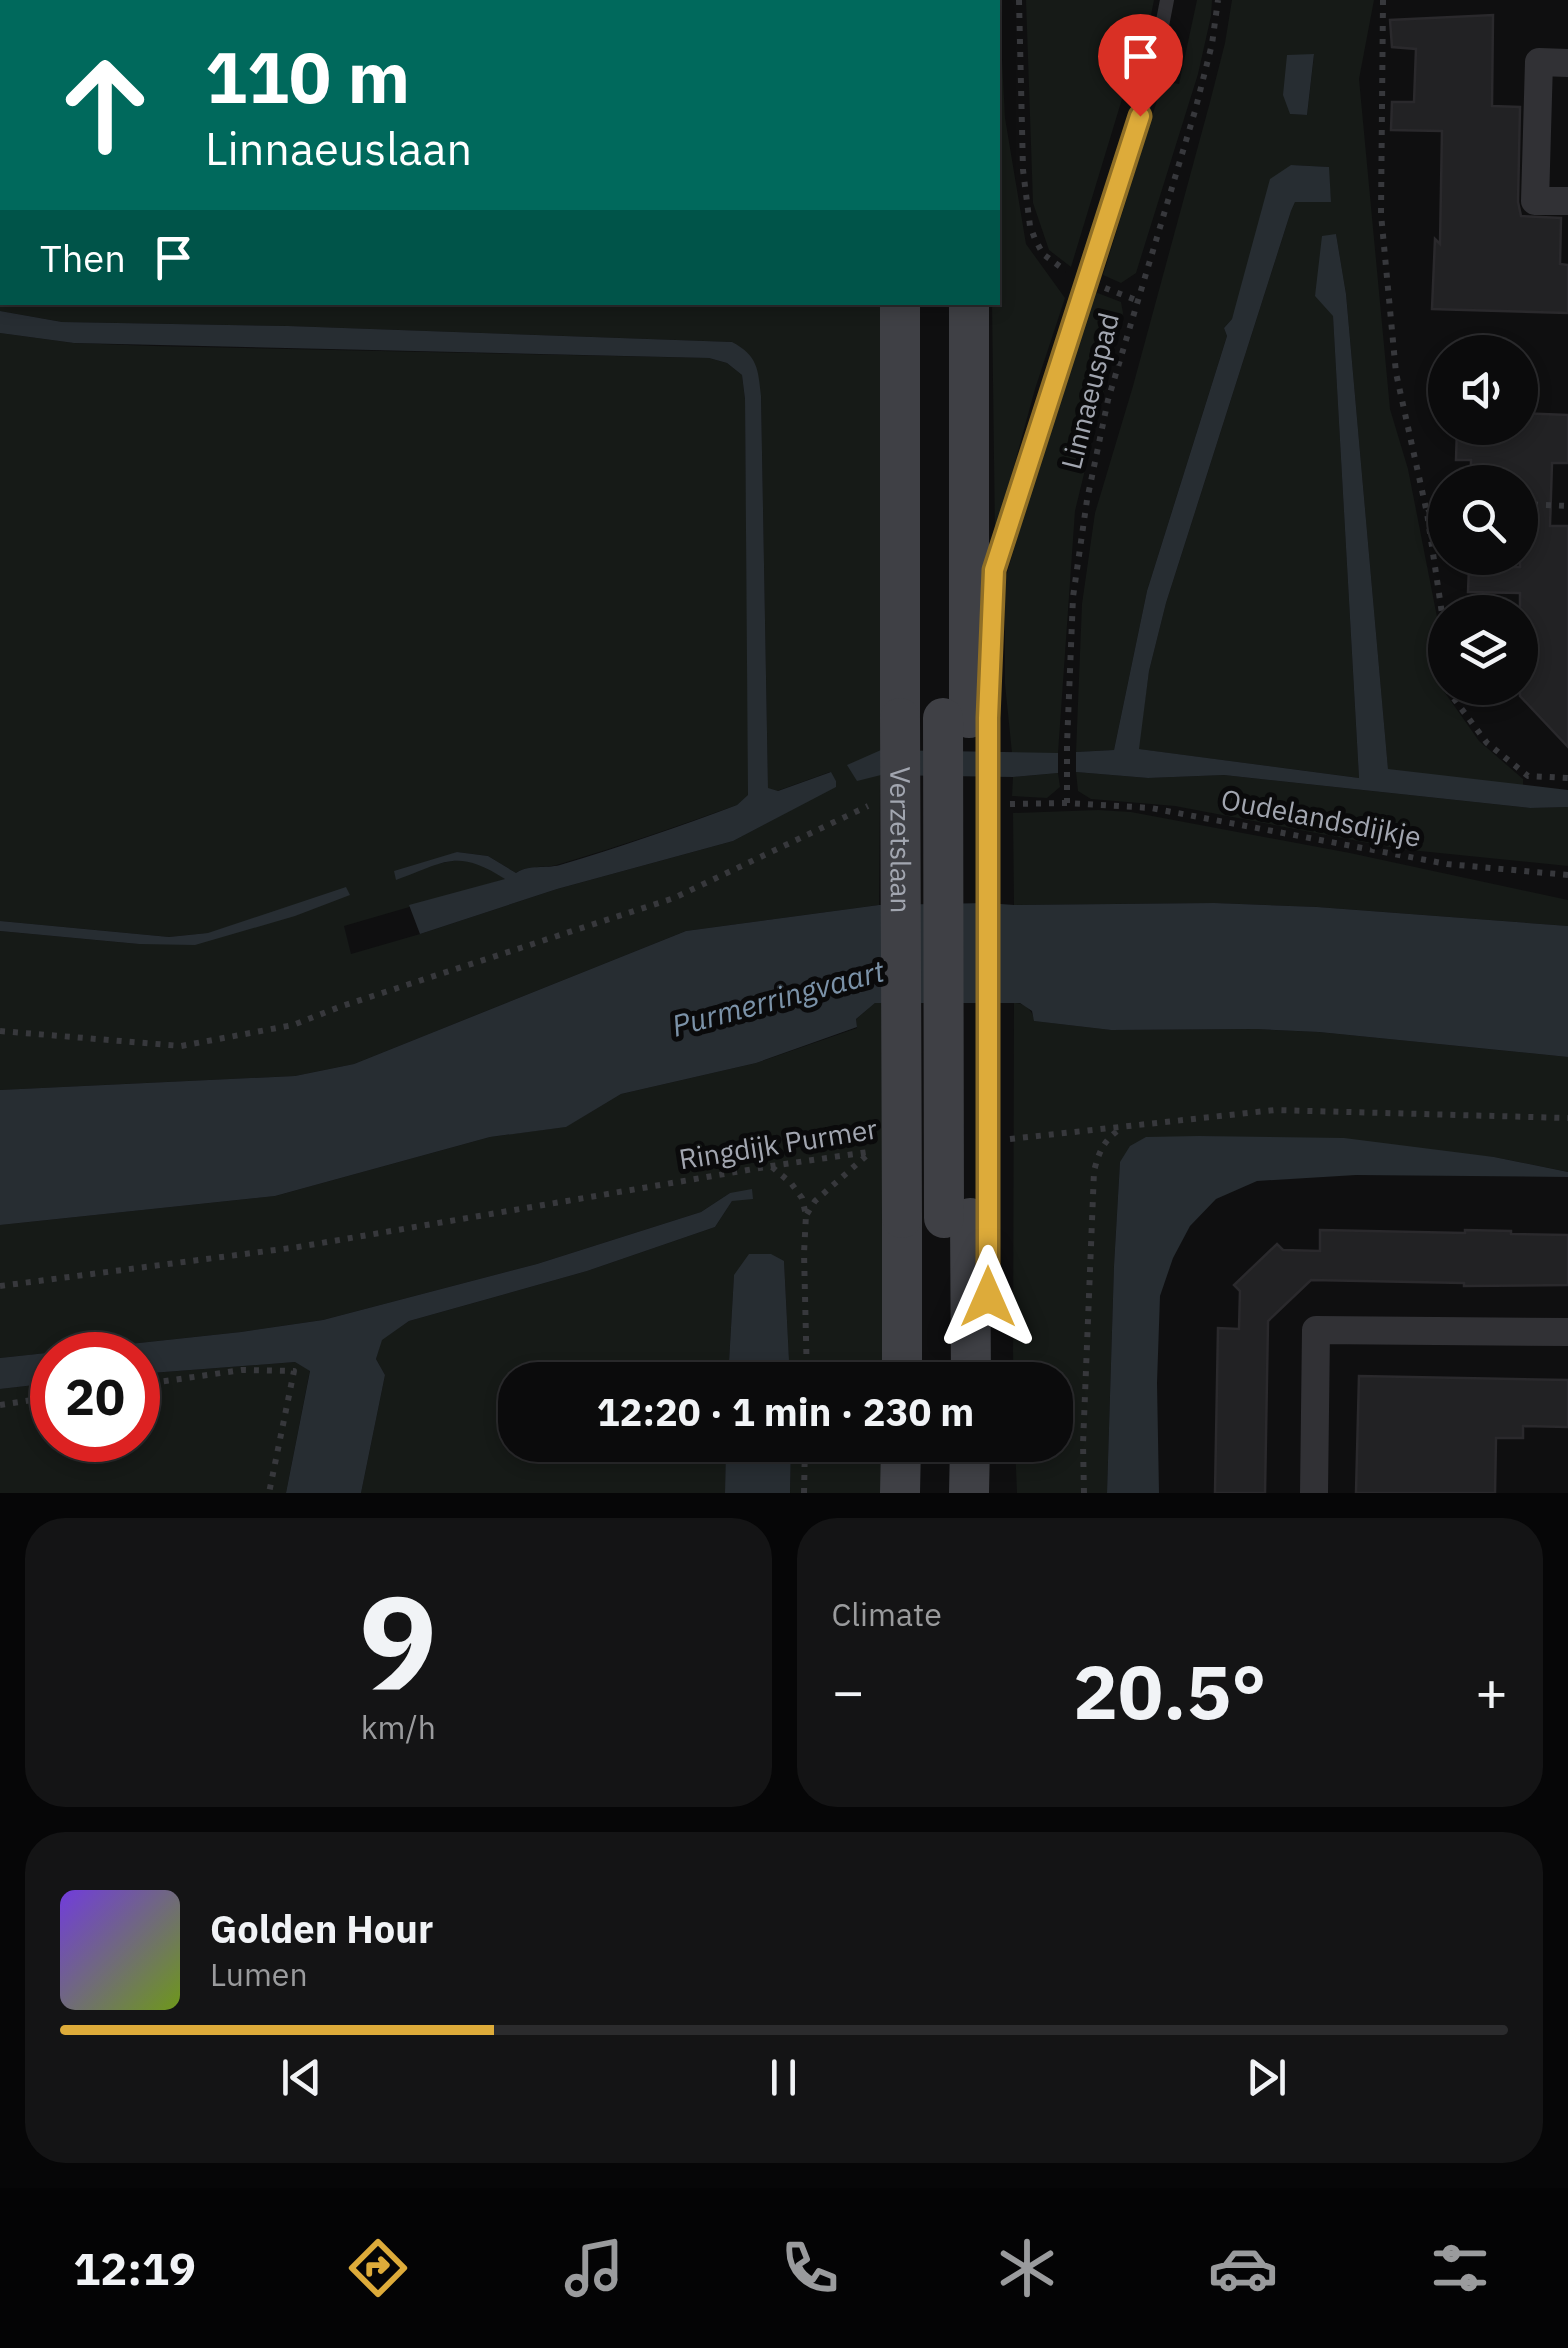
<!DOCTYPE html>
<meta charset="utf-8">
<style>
body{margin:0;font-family:"IBM Plex Sans",sans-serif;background:#141415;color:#f1f3f6;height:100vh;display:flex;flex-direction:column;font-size:38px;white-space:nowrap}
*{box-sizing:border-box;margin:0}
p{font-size:32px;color:#9a9b9d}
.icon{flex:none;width:55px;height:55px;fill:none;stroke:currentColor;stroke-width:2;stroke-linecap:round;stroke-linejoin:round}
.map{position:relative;height:1493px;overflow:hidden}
.sheet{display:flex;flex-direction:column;gap:25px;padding:25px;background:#060607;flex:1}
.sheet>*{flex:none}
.hud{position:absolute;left:0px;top:0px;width:1000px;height:305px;box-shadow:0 5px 15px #0003,0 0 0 2px #2b2b2d;background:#00695c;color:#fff;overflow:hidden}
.controls{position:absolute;left:1428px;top:335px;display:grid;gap:20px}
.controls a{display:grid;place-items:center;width:110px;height:110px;border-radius:50%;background:#0b0b0c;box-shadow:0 5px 15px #0003,0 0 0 2px #2b2b2d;font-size:50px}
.speed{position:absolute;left:30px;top:1332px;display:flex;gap:20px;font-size:50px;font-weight:700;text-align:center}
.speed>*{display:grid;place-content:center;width:130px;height:130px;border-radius:50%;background:#0b0b0c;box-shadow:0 5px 15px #0003,0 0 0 2px #2b2b2d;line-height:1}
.speed .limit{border:15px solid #d22;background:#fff;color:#111}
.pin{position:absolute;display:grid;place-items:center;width:85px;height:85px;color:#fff;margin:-102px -42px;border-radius:50% 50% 50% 0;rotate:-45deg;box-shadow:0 0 10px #0007}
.pin .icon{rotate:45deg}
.me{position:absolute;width:110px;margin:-55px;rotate:0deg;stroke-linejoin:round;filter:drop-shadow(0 0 8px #0008)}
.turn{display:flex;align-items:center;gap:35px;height:210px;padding:0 40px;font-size:45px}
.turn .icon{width:130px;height:130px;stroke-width:2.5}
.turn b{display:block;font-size:70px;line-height:85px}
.then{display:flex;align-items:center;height:95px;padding:0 40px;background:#0003;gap:20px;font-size:38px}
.big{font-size:75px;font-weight:700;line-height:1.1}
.sheet .card{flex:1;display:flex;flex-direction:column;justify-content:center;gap:15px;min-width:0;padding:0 35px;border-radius:40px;background:#141415}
.sheet .dial{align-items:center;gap:0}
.dial b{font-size:130px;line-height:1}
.song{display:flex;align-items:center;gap:30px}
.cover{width:120px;height:120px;border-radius:15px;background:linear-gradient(135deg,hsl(260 70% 55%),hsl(80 70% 35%))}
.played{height:10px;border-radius:5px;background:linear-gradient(90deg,#ddab3a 30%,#2b2b2d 30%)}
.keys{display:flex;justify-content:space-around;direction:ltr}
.heat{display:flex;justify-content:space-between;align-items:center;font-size:55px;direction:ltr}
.sheet .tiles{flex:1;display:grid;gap:25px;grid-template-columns:1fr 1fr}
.card:last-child{grid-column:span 2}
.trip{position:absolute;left:498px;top:1362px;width:575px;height:100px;border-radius:40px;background:#0b0b0c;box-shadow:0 5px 15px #0003,0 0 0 2px #2b2b2d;font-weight:700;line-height:100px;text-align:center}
.tab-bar{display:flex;height:160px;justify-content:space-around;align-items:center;background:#040405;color:#9a9b9d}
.tab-bar .icon{width:70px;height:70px}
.tab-bar .current{color:#ddab3a}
.tab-bar b{font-size:45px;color:#f1f3f6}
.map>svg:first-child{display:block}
.green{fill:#161a17;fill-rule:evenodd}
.water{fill:#272d32}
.building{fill:#222224;stroke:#2a292c;stroke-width:2.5}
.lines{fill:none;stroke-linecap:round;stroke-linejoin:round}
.path{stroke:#37383c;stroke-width:6;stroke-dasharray:5 8;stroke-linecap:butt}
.service{stroke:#313135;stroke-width:14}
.minor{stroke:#313135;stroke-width:28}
.secondary{stroke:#3f4045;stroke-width:40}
.primary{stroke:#4d4e54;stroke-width:45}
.service-bridge{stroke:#313135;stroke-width:14}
.secondary-bridge{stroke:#3f4045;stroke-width:40}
.route-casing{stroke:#906f26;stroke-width:25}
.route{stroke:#ddab3a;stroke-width:18}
.labels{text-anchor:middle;stroke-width:10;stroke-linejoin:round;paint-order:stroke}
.street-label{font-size:28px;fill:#a2a6b0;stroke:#0a0a0b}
.water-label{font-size:30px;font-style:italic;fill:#7b92a8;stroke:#0a0a0b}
</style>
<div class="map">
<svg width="1568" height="1493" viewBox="0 0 1568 1493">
<rect width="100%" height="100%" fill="#0f0f10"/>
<!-- green -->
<path class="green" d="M0,0h866v2h-864v127l-2,-1z
M988,0h11l6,118 21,126 39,54 -30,91 -40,147 -3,-233 6,-1v-300h-10z
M1026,0h128l-20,100 -12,-1 -51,168 -22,-17 -16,-47z
M1197,0h15l-1,16 -13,58 -62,199 -15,10 -18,-8 60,-194 16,3z
M1232,0h142l-15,79 31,330 18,60 30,153 -1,37 4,28 38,54 44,38v7l-135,-16 -42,-476 -10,-60 -21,61 18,20 26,463 -221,-29 11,-78 17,-68 125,-392 4,-9h36l-3,-35 -37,-2 -59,154 -8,9 3,8 -80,255 -33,159 -38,2 6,-148 13,-91 38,-127 77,-284 15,-59zM1287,55h27l-7,60 -17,-1z
M0,200h2v102l882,1 -5,602 -193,26 -332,133 -59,12 -295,14v-159l139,13 69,-11 -39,4 -169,-16v-588l74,10 81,3 554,12 18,5 15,12 3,24 4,396 -12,10c-58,21 -117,41 -177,59 -15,5 -31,0 -44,9l-28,-17 -31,-4 -19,12c31,-8 41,-2 68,15l-162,47 7,28 69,-20 137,-45 176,-48 103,-55v-5l-6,-9 -53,19 -9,-2 -7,-393 -29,-54 -444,-16 -226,-4 -62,-11z
M1095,292l26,10 2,11 -48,198 -17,242h-46l-7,-69v-104l34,-117z
M1076,772l72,6 76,-3 306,33 38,-1v59l-168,-17 -225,-43 -84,-7 -13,-8z
M1058,773l2,14 -13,11 -35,-2 1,-19z
M1098,810l33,2 219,41 218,47v26l-251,-19 -103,-4 -200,2 -1,-92z
M875,1003h8l4,377h-97l-6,-119 -50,14 -6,105h-213v65h211l-1,48h-364l24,-118 -9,-16 5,-19 28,-19 178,-50 128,-44 17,-26 -2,-8 -29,19 -164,52 -214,56 -82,12 -241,26v-133l275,-29 215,-59 75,-10 56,-33 135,-31 101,-35 -1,-9z
M1014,1003c11,0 18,7 21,18l76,9 145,-1 63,3 249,25v115l-74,-15 -248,-19 -47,-2 -79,26 -6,104 -7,227h-90l-2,-48h40v-65h-42z
M295,1362l15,8 -24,123h-286v-104l52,-6v57h86v-66z
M791,1445h97l1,48h-99z"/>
<!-- water -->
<path class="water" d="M1314,54l-7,61 -17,-1 -7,-19 4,-40z
M1291,165l38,2 2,35h-36l-4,9 -125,392 -17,68 -10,78 220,29 -26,-462 -18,-20 7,-60 14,-2 10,60 42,475 180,21v17l-38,1 -306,-33 -76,3 -72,-6v-20l38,-2 33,-159 80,-255 -3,-8 8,-9 38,-140z
M0,311l62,11 226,4 444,16c26,14 26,27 29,54l7,392 10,3 53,-19 5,9v6l-103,54 -176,48 -137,45 -11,-29 96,-26c-48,-31 -60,-17 -109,1l-2,-9 63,-19 31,4 28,17c13,-9 29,-4 44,-8 60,-18 118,-38 177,-60l11,-10 -3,-396 -3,-24 -15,-12 -18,-5 -635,-15 -74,-10z
M881,750l177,3v20l-45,4 -132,-2 -24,6 -10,-16z
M346,887l4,8 -55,21 -100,29 -56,-1 -139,-13v-10l169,16 39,-4z
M987,903l27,2 200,-2 103,4 251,19v131l-249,-25 -63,-3 -145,1 -77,-9 -2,-10 -12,-8h-145l-19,16 1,8 -101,36 -135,31 -55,33 -76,10 -215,59 -275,29v-135l295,-14 59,-12 332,-133 193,-26z
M1199,1136l145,2 150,19 74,15v5l-212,-2 -99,6 -41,18 -26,27 -17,32 -13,38 -3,87 2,110h-52l7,-227 6,-104 10,-16 16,-9z
M752,1189l1,10 -21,2 -17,26 -128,44 -178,50 -27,19 -6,19 9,16 -24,118h-75l24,-122 -15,-9 -157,12v-19h-86v28l-52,6v-31l241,-26 82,-12 214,-56 164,-52 29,-19z
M749,1254h22l13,7 6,119h-62l6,-105z
M726,1445h65l-1,48h-65z"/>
<!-- building -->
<path class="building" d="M1493,15l-1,91 28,1 -2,95 3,14 40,2 -1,46 8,1v48l-136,-4 3,-70 5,5 2,-113 -51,-1 1,-28h22l2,-53 -24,-2 -2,-27z
M1520,413l48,2v48h-16l-2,63h18v221l-48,-51v-103l-52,-1 1,-25h51v-85h-49v-22h-15l1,-32h63z
M1320,1230l145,3v-3l46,1v3l57,1v50l-104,1v-3l-153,-3 -43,41 -3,172h-50l3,-165 21,1 1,-38 -6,-6 43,-41 6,6 37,1z
M1359,1376l209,4v47l-45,-1v12h-27l-1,55h-139z"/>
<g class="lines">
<!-- path -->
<path class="path" d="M1019,0l4,170 7,56 5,13 8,15 23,17
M1383,0l-2,214 15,159 31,140 17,114 -4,33 5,25
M1105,288l31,12
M1520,504l48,2
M1427,513l18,-11
M1446,688l41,55 41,33 40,2
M1067,803v-59l6,-147 14,-97 21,-100 87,-289 17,-67 6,-44
M1010,804l57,-1 84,5 296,56 121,11
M0,1031l181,15 112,-21 49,-19 332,-108 194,-92
M1010,1139l265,-29 293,8
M772,1167l19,16 11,15 4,17 -2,38 3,127
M807,1214l8,-13 51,-45
M0,1286l298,-39 473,-81 97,-14
M138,1385l104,-15 52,1 -25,122
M0,1405l52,-8
M804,1493l1,-48
M1084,1493l-1,-49 11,-273c5,-19 9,-30 26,-42"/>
<!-- service -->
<path class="service" d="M989,718l5,-148 157,-487 16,-83"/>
<!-- minor -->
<path class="minor" d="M1568,63l-29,-1 -4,139h33
M1314,1493l2,-163 252,2"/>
<!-- secondary -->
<path class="secondary" d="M969,302v416
M900,718v-416
M970,1218l1,162
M902,1380v-162
M900,1493l1,-48
M969,1493l1,-48"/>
<!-- primary -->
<path class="primary" d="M968,0v2
M892,2v-2
M0,142h2
M0,182h2"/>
<!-- service-bridge -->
<path class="service-bridge" d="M988,1219l1,-501"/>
<!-- secondary-bridge -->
<g class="secondary-bridge">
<path id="s1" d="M900,718l2,500"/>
<path d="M943,718l1,500"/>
</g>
</g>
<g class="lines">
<defs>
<path id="route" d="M988,1297v-579l6,-148 146,-454"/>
</defs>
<!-- route casing -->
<use href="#route" class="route-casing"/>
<!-- route -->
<use href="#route" class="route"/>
</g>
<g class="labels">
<!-- street labels -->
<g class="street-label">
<text transform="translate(1090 391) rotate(-76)" y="10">Linnaeuspad</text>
<text transform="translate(1321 818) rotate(11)" y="10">Oudelandsdijkje</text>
<text dy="10" stroke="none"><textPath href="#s1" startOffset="122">Verzetslaan</textPath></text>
<text transform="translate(778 1144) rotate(-9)" y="10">Ringdijk Purmer</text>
</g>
<!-- water labels -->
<g class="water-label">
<text transform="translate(778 999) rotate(-15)" y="10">Purmerringvaart</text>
</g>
</g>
</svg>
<div class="controls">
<a><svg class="icon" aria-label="sound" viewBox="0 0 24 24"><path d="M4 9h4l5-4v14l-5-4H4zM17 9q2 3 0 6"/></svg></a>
<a><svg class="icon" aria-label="search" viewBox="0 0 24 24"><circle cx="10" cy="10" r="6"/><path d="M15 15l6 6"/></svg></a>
<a><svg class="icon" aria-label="layers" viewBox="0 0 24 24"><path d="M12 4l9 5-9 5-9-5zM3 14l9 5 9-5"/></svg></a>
</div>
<div class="speed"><div class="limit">20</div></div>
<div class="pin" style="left:1140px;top:116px;background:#d93025"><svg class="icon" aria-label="arrive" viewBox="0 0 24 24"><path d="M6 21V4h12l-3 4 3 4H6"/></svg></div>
<svg class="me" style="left:988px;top:1297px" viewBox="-20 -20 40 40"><path d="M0-17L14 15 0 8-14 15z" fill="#ddab3a" stroke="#fff" stroke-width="4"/></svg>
<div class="trip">12:20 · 1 min · 230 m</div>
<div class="hud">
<div class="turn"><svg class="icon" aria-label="ahead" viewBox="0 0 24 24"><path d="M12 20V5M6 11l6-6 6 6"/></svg><div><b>110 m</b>Linnaeuslaan</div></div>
<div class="then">Then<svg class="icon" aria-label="arrive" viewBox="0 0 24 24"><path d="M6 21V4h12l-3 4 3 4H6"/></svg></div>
</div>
</div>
<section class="sheet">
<div class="tiles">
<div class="card dial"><b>9</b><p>km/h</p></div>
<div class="card"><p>Climate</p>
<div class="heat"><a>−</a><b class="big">20.5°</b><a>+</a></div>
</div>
<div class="card">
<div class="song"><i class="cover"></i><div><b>Golden Hour</b><p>Lumen</p></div></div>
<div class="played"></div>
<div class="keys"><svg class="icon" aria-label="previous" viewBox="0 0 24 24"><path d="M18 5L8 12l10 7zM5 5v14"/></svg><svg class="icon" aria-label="pause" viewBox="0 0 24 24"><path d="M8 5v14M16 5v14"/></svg><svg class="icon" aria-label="next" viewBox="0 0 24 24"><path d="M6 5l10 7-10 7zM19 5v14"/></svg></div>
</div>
</div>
</section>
<nav class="tab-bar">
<b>12:19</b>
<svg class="icon current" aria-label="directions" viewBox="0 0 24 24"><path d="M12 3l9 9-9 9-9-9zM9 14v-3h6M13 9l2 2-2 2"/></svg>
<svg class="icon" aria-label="music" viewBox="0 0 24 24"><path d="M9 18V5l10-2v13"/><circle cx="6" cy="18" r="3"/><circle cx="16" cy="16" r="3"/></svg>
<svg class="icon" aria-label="phone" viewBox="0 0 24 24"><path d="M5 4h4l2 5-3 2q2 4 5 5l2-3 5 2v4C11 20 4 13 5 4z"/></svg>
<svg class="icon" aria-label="climate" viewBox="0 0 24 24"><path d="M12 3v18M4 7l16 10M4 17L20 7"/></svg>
<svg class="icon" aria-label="car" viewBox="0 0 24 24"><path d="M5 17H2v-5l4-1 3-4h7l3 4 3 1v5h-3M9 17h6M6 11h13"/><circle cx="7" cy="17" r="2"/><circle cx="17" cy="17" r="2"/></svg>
<svg class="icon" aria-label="filters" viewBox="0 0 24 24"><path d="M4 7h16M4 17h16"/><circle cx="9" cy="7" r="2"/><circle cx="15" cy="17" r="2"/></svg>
</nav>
